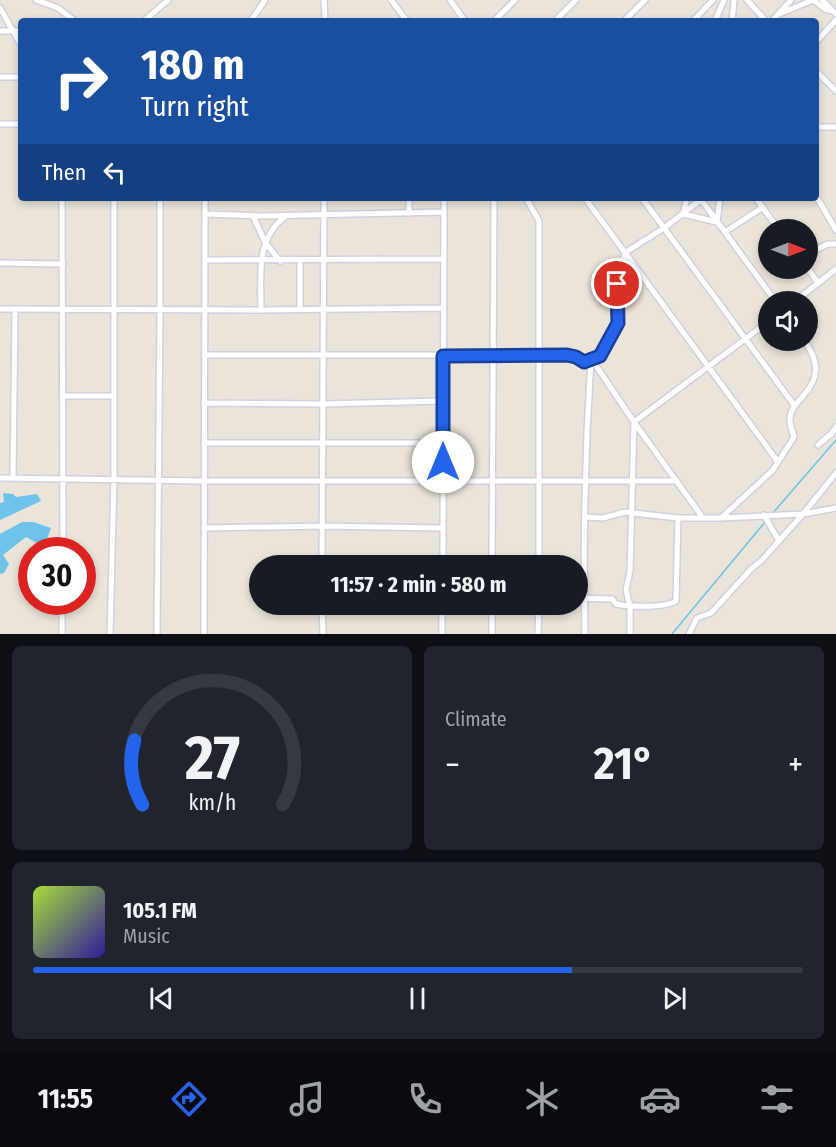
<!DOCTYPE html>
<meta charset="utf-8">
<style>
body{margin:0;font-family:"Fira Sans Condensed",sans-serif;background:#20242c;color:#f1f3f6;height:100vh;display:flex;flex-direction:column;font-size:22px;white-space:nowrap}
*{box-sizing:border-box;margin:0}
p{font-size:20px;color:#9ea1a6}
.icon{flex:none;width:33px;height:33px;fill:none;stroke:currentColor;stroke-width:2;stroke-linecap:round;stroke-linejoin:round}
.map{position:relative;height:634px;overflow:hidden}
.drawer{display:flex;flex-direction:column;gap:12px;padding:12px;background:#0d0f14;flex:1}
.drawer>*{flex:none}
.hud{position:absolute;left:18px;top:18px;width:801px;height:183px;border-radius:6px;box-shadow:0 3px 9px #0003;background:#1a4fa0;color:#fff;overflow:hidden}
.needle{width:39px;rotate:90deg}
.tools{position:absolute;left:758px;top:219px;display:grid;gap:12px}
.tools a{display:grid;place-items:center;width:60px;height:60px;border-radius:50%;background:#171b24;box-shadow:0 3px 9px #0003;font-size:30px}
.speed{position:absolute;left:18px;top:537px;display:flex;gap:12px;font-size:30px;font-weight:700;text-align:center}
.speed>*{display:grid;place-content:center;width:78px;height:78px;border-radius:50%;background:#171b24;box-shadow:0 3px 9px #0003;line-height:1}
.speed .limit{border:9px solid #d22;background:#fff;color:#111}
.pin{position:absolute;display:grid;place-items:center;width:51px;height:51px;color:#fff;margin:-26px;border:3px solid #fff;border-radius:50%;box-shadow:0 2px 6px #0007}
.me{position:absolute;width:66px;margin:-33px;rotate:0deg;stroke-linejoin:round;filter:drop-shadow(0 0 4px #0008)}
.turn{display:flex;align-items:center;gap:21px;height:126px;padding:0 24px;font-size:27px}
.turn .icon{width:78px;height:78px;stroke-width:2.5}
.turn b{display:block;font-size:42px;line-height:51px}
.then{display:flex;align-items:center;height:57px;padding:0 24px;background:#0003;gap:12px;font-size:22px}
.big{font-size:45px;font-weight:700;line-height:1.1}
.drawer .tile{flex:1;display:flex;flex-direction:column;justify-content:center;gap:9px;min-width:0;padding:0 21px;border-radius:9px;background:#20242c}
.drawer .dial{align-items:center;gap:0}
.dial svg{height:156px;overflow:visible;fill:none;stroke:#363941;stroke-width:7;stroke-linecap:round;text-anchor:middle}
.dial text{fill:#f1f3f6;stroke:none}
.song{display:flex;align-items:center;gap:18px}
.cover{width:72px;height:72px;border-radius:9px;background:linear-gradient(135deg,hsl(80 70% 55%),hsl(250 70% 35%))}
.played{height:6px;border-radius:3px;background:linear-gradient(90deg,#2563eb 70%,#363941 70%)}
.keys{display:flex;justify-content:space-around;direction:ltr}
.heat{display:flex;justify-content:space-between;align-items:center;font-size:33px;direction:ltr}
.drawer .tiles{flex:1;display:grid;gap:12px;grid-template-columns:1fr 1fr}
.tile:last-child{grid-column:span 2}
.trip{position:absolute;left:249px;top:555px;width:339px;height:60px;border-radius:30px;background:#171b24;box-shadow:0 3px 9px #0003;font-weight:700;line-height:60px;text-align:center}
.tabs{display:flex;height:96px;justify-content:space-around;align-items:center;background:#090b0e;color:#9ea1a6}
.tabs .icon{width:42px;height:42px}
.tabs .on{color:#2563eb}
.tabs b{font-size:27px;color:#f1f3f6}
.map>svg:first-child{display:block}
.water{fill:#6fc3ea}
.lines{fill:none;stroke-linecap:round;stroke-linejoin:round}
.stream{stroke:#6fc3ea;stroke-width:1.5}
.minor-casing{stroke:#cfd1e1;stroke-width:8}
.minor{stroke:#fff;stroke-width:5}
.route-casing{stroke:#184099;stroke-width:15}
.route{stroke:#2563eb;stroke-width:10}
</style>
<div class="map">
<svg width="836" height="634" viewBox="0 0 836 634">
<rect width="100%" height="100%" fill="#eae4da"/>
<!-- water -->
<path class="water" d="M3,493l10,1 3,3 21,-3 4,7 -41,19v-17l4,-1z
M22,522h11l18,6 -7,19 -18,-10 -23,18 6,9 -5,9 -4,1v-40z"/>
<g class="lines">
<!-- stream -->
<path class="stream" d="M772,514l64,-74
M672,634l93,-112"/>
<defs>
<path id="minor" d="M36,0l22,8 17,13
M324,0l1,21
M391,0l16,21
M450,0l15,21
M747,0l19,21
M822,0l14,14
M0,8l21,37
M779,14l34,-14 12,9 8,2
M144,21l24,-21
M251,21l14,-21
M494,21l21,-21
M555,21l21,-21
M624,21l21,-21
M693,21l20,-21
M715,21l9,-21
M732,21l2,-21
M772,21l19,-21
M0,31h21
M816,42l20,-22
M816,71l20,20
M0,77h21
M0,124h21
M816,127h20
M816,196l20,34
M62,198l1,352
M409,198v15
M526,198l13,23v345
M585,198l193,264
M642,198l152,207
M687,198l-4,16 34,8 3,-24
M700,198l76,104
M756,198l23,32
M205,214l56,2 183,-4
M253,216l12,26 15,19
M725,232l38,-25
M807,254l21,-10h8
M205,260l239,-1
M300,261v49
M0,263l63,1
M807,267l11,16
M794,302l42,-33
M0,309l261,1 183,-2
M261,310c0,-34 -6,-72 25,-94
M205,355h362l17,7 16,-6 18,-33 -1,-39 1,-12 8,-20 38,-24 39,-30
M591,358l43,64 69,96
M64,396h49
M204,403l120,1 119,-3
M204,443h239
M818,445l13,-11 5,-7
M0,478l204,3h473
M13,478l2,-169
M764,515l15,26
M585,517l18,1 22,-6 53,6h43l82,-4 33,-6
M721,518l52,-48 21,-33c-1,-5 -5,-13 -4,-18 0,-10 8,-17 14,-24 17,-19 14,-35 0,-55
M204,528l118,-2 120,2
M322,566l2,-368
M443,566l1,-368
M492,566l2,-368
M578,598l34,1 4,5c13,3 49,4 60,-3l2,-83
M322,604l1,30
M62,634v-32
M110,634l4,-155v-281
M157,634l3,-325v-111
M204,634l1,-436
M442,634v-30
M492,634v-30
M538,634l1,-30
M585,634c-2,-92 0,-184 6,-276
M630,634v-28l-4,-16 4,-19 4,-149 134,-100
M689,634l8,-16 14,-5 41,-45 9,-7 42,-47 33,-41"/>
</defs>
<!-- minor casing -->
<use href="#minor" class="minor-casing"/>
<!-- minor -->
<use href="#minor" class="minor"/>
</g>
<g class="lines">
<defs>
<path id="route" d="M443,462v-106l124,-1 9,2 8,5 16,-6 18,-33 -1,-39"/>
</defs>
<!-- route casing -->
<use href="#route" class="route-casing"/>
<!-- route -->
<use href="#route" class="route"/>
</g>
</svg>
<div class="tools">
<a><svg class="needle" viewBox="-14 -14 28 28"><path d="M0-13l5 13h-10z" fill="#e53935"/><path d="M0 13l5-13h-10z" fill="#9ea1a6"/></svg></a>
<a><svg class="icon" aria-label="sound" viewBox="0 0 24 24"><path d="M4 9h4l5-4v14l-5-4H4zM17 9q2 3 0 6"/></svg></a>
</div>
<div class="speed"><div class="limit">30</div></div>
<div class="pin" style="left:617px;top:284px;background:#d93025"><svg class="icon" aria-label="arrive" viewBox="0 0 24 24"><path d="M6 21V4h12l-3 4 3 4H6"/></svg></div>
<svg class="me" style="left:443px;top:462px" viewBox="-20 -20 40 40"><circle r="19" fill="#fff"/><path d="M0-13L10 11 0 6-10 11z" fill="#2563eb"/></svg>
<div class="trip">11:57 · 2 min · 580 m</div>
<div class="hud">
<div class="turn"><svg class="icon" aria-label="right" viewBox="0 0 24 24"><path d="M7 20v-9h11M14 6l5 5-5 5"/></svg><div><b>180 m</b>Turn right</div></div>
<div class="then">Then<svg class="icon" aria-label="left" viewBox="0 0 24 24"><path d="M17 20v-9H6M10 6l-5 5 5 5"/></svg></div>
</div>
</div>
<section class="drawer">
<div class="tiles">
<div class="tile dial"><svg viewBox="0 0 100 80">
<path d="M14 69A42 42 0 1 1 86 69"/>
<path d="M14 69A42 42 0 0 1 10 36" stroke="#2563eb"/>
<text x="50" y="56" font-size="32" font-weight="700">27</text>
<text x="50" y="72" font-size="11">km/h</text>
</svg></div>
<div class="tile"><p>Climate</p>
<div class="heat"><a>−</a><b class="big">21°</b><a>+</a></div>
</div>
<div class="tile">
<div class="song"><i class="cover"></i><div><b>105.1 FM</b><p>Music</p></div></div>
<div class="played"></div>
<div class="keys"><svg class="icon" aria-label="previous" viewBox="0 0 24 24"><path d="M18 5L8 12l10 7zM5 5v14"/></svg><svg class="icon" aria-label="pause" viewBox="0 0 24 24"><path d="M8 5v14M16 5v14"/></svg><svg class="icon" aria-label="next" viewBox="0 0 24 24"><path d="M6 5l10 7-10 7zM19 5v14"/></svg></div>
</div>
</div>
</section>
<nav class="tabs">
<b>11:55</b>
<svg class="icon on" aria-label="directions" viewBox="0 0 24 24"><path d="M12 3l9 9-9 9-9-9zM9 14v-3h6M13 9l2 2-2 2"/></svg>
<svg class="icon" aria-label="music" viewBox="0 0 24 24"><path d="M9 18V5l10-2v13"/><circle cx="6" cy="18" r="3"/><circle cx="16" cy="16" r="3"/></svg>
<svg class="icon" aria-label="phone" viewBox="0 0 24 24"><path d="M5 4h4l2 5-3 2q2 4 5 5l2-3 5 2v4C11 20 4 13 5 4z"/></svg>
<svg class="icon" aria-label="climate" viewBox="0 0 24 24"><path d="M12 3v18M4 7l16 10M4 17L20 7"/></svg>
<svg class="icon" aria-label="car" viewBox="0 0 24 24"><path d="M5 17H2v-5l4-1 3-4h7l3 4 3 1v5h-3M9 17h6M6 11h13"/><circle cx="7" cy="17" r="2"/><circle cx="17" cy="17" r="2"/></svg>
<svg class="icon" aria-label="filters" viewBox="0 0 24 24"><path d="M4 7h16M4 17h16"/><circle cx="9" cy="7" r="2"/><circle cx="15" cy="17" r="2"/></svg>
</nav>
